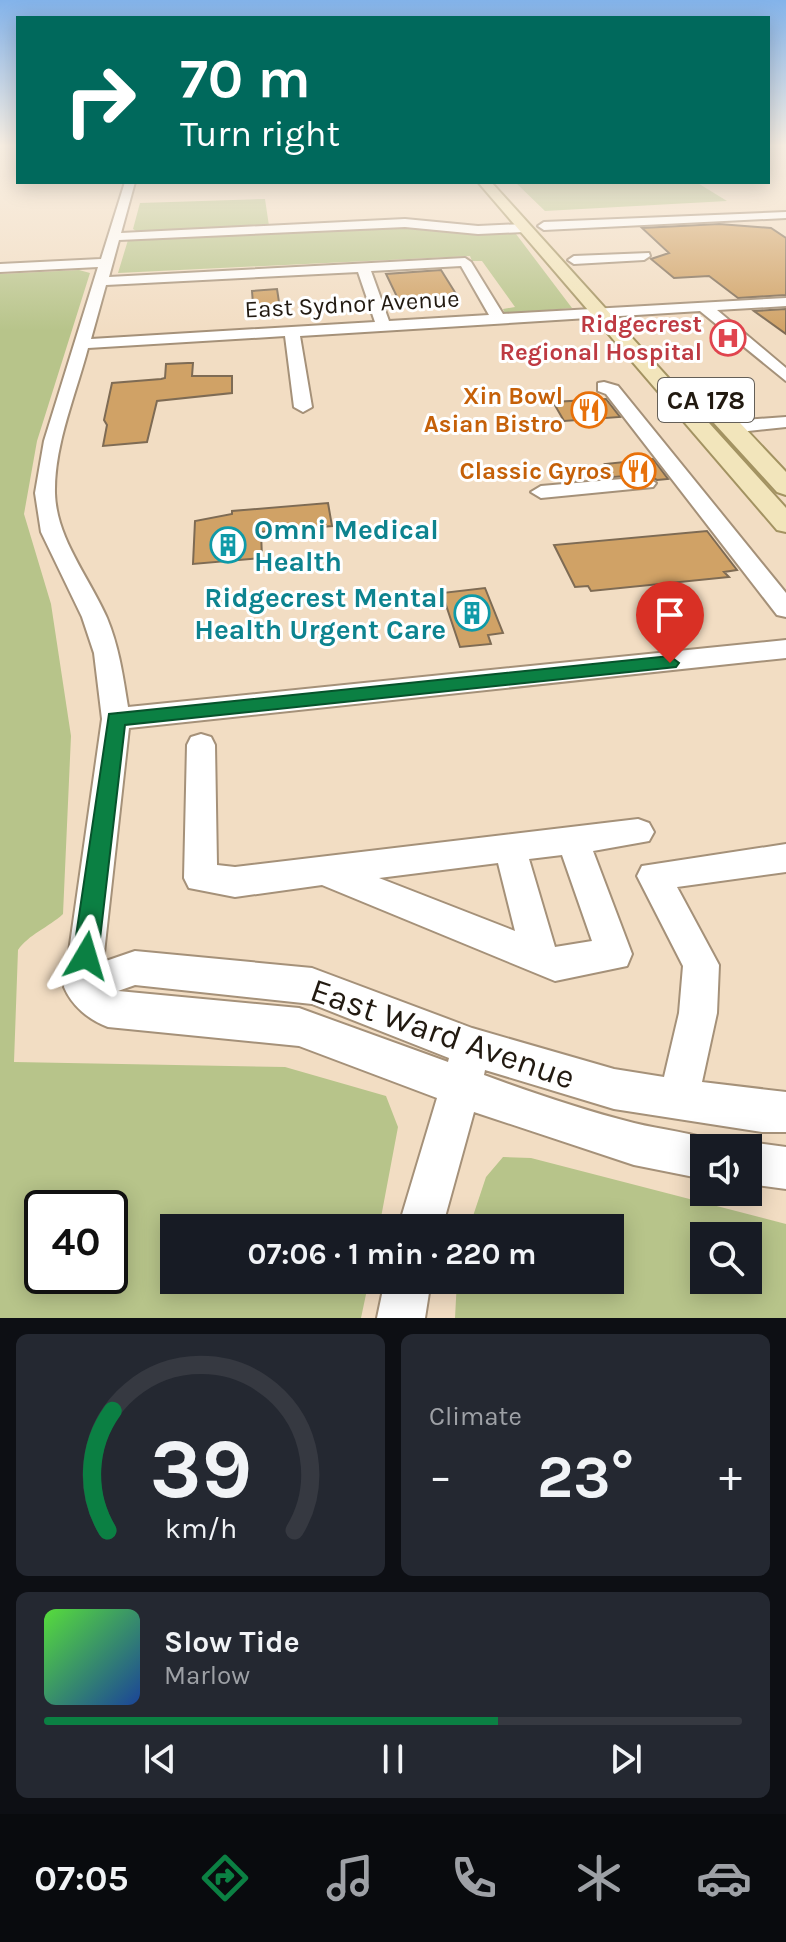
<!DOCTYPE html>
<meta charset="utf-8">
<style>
body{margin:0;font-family:Karla,sans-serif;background:#242831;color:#f1f3f6;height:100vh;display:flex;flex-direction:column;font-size:30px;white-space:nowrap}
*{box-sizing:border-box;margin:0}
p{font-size:26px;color:#9ea1a6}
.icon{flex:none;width:44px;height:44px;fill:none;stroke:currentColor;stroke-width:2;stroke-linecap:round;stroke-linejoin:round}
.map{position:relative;height:1318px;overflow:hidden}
.sheet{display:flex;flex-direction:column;gap:16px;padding:16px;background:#0d0f14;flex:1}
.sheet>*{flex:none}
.hud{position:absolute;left:16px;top:16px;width:754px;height:168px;border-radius:0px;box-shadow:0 4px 20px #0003;background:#00695c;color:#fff;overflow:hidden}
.buttons{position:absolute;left:690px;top:1134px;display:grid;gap:16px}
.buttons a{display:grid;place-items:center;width:72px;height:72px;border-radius:0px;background:#171b24;box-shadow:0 4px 20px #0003;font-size:40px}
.speed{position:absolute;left:24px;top:1190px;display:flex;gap:16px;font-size:40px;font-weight:700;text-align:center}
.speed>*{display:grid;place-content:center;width:104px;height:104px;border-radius:50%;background:#171b24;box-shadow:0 4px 20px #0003;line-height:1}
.speed .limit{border:4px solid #111;border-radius:12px;background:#fff;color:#111}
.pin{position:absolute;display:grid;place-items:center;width:68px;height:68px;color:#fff;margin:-82px -34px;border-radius:50% 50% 50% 0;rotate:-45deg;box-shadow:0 0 8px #0007}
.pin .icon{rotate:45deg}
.me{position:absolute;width:88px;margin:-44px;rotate:7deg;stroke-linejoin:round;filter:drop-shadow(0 0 6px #0008)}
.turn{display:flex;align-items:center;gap:28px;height:168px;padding:0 32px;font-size:36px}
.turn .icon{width:104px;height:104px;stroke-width:2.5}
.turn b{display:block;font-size:56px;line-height:68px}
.big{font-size:60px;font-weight:700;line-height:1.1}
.sheet .card{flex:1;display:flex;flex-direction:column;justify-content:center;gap:12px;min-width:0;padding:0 28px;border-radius:12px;background:#242831}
.sheet .dial{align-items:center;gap:0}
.dial svg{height:208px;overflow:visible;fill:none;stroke:#363941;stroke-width:7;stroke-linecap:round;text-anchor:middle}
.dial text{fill:#f1f3f6;stroke:none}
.song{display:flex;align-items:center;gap:24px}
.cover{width:96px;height:96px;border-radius:12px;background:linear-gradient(135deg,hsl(110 70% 55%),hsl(220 70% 35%))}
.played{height:8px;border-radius:4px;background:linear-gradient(90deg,#0b8043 65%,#363941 65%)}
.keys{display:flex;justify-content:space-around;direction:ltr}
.heat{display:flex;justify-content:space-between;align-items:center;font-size:44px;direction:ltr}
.sheet .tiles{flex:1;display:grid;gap:16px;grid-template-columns:1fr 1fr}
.card:last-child{grid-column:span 2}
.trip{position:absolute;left:160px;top:1214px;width:464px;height:80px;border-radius:0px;background:#171b24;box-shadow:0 4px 20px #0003;font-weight:700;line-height:80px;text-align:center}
.tabs{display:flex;height:128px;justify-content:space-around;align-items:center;background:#090b0e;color:#9ea1a6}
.tabs .icon{width:56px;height:56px}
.tabs .current{color:#0b8043}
.tabs b{font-size:36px;color:#f1f3f6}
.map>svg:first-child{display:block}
.green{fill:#b7c48a;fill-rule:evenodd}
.building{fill:#d0a266;stroke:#7e6b54;stroke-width:2}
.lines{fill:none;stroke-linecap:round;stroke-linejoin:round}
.minor-casing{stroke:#a59179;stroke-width:4}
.major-casing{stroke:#a39362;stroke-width:4}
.minor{fill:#fff;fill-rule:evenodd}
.major{fill:#f2e5bb;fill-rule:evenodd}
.route{fill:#0b8043;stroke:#07532c;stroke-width:2}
.labels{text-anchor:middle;stroke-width:6;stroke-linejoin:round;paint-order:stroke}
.far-street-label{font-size:24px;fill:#221a11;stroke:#fff}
.far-health-label{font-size:24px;font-weight:bold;fill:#be3a42;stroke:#fff;text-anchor:end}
.far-food-label{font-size:24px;font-weight:bold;fill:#c56008;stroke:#fff;text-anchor:end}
.shield{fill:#fff;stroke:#645f58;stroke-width:2}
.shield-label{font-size:26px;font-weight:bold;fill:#221a11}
.culture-label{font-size:28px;font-weight:bold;fill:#0d838f;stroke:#fff;text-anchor:start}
.near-street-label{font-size:34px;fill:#221a11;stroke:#fff}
</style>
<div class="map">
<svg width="786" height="1318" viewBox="0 0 786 1318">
<rect width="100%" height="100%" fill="#f2ddc3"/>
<!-- green -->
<path class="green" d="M515,182h181l31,19 -182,10z
M265,199l4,27 -128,8 -8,-5 7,-26z
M409,226l107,8 56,74 -67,6 -2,-5 12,-2 -33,-46h-10l-2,-5 -352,17 10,-33 11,-2z
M79,270l11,3 -53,168 -13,73 27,90 20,132 -8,178c-14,13 -35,21 -45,36l-4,112 271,5 101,29 12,31 -19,101h-205v52h195l-8,38h-361v-1044zM42,1208h68v68h-68z
M503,1157l28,1 255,66v94h-331l2,-38h153v-52h-141l17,-51zM748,1236v44h-44v-44z"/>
<!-- building -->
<path class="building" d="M719,224l52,4 15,10v57l-48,3 -29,-22 -35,2 -23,-19 18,-6 -27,-25z
M441,270l17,27 -59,4 -13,-27z
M277,289l4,26 -27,2 -2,-26z
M786,309v25l-32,-23z
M188,363h5l-1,13h40v17l-75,8 -10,41 -44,4 4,-21 -3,-5 8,-37 49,-4 4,-1 1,-14z
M606,399l14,18 -56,4 -11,-19z
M653,459l15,20 -11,1 -11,-6 -32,3 -9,-13z
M328,503l4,23 -71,6 1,26 -69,6 2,-43 37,-7v-3z
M707,531l30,39 -13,2 5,5 -138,14 -3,-5 -13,1 -21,-42z
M485,588l18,45 -15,2 3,9 -31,3 -18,-54z"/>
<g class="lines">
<defs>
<path id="minor" d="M125,182h10l-14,51 284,-14 73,7 46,-2 6,4 -6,4 -46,2 -73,-7 -286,13 -10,37 356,-19 6,4 32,52 283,-16v8l-69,4 69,58v13l-86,-70 -400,25 12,71 -9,5 -9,-5 -9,-71 -197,12c-12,46 -34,97 -33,145 1,45 34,84 52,125 12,29 16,58 21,89l658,-67v18l-657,70 -26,234 32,-11 177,17 160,60 142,41 50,8 15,-64 4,-47 -46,-90 5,-10 144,-22v28l-109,15 42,78 -2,48 -15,69 84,10v40h-24l-148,-23 -129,-39 -1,5c49,18 99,35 150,48 28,7 58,9 85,20l2,5h-17v31l-70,-14 -160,-53 -32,116h-44l39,-130 -138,-52 -191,-19c-19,-7 -36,-21 -44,-40l38,-268 -8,-66 -12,-36 -41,-85 -6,-39 9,-52 54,-174 -98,5v-8l101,-5zM461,266l28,49 -100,6 -18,-50zM358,272l17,50 -284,17 15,-54zM135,985l177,19 137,54 -1,4 -149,-54 -181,-17z
M786,212v6l-242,12 -6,-4 6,-4z
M649,253l1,3 -6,4 -70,4 -6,-4 6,-4z
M604,382l14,4 168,207v24l-9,-2 -171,-221 -8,-3v-8z
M786,417v10l-56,6 -9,-6 9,-6z
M646,477l10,6 -3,4 -112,11 -10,-6 10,-6z
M201,734l10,3 4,8 2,120 18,2 403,-48 11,4 5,9 -5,9 -56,10 39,103 -5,12 -72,15 -233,-96 -87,12 -46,-9 -5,-10 3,-133 4,-8zM562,855l30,86 -37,6 -26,-88zM498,863l17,68 -136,-53z
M748,1142l38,5v42l-38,-5v-36h-15z
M385,1280h46l-6,38h-48z"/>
<path id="major" d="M478,182h13l295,326v24l-9,-2z
M701,389l8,1 77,82v23l-9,-3 -84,-92 -3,-5z"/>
</defs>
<!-- minor casing -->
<use href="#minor" class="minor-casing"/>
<!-- major casing -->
<use href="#major" class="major-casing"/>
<!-- minor -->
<use href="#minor" class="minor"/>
<!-- major -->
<use href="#major" class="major"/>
</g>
<!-- sky -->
<linearGradient id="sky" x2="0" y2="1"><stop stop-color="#83b3ea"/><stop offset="0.44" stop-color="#f9f0e4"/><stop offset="1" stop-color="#f9f0e4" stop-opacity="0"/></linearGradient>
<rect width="786" height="331" fill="url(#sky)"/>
<!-- route -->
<path class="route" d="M670,656l9,7 -3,4 -551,58 -27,231 -4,8 -8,4 -9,-4 -4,-8 36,-242z"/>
<!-- icons -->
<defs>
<symbol id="hospital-ring" viewBox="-11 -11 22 22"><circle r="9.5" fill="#fff" stroke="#e0444e" stroke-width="1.5"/><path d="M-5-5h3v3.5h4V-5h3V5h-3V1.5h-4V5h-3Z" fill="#e0444e"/></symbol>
<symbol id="restaurant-ring" viewBox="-11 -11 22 22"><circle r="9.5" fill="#fff" stroke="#e8710a" stroke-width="1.5"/><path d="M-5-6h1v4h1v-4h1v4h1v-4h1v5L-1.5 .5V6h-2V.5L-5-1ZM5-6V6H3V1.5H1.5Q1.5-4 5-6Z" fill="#e8710a"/></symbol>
<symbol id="building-ring" viewBox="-11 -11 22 22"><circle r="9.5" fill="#fff" stroke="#0f9aa8" stroke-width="1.5"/><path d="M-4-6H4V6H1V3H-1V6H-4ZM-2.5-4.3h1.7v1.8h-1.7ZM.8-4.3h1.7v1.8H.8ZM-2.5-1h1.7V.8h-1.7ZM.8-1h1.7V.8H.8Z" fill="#0f9aa8"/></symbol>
</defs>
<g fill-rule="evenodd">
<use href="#hospital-ring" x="708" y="318" width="40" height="40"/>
<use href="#restaurant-ring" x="569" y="390" width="40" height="40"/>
<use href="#restaurant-ring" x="618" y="451" width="40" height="40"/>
<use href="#building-ring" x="208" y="525" width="40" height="40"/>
<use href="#building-ring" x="452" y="593" width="40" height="40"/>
</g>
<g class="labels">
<!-- far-street labels -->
<g class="far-street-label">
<text transform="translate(352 304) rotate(-3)" y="8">East Sydnor Avenue</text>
</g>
<!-- far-health labels -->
<g class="far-health-label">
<text x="702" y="332">Ridgecrest<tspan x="702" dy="28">Regional Hospital</tspan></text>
</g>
<!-- far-food labels -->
<g class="far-food-label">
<text x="563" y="404">Xin Bowl<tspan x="563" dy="28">Asian Bistro</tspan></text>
<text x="612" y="479">Classic Gyros</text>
</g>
<!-- shield labels -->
<rect class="shield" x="658" y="378" width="96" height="44" rx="6"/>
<g class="shield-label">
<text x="706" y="409">CA 178</text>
</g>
<!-- culture labels -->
<g class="culture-label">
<text x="254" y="539">Omni Medical<tspan x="254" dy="32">Health</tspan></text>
<text x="446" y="607" text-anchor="end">Ridgecrest Mental<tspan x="446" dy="32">Health Urgent Care</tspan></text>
</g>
<!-- near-street labels -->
<g class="near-street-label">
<text transform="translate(443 1033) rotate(19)" y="12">East Ward Avenue</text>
</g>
</g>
</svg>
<div class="buttons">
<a><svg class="icon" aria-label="sound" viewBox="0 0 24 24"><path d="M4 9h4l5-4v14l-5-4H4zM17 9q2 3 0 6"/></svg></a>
<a><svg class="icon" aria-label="search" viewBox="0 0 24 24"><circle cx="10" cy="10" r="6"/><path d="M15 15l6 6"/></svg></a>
</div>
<div class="speed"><div class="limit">40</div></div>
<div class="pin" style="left:670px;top:663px;background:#d93025"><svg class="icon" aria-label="arrive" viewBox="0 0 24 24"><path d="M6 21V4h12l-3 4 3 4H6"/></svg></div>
<svg class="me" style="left:86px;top:956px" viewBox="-20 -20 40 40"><path d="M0-17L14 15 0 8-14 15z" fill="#0b8043" stroke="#fff" stroke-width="4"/></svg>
<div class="trip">07:06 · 1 min · 220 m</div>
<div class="hud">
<div class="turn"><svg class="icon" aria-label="right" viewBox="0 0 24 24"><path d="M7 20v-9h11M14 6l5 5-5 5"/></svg><div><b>70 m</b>Turn right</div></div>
</div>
</div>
<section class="sheet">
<div class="tiles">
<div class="card dial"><svg viewBox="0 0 100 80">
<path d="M14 69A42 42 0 1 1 86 69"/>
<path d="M14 69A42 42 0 0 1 16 23" stroke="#0b8043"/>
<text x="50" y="56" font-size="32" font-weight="700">39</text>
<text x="50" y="72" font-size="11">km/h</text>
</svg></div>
<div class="card"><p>Climate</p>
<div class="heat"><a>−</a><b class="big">23°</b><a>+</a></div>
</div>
<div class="card">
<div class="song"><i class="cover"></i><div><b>Slow Tide</b><p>Marlow</p></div></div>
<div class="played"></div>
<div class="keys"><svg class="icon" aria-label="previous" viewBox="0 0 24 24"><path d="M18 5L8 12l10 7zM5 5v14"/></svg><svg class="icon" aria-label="pause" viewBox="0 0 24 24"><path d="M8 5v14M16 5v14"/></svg><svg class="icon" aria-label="next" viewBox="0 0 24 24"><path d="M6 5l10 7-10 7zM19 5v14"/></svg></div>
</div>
</div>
</section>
<nav class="tabs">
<b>07:05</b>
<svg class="icon current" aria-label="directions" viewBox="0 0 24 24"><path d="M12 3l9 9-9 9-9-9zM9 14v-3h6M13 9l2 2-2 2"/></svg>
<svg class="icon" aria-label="music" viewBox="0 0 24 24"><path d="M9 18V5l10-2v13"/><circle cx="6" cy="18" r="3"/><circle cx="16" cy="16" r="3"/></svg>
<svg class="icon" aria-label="phone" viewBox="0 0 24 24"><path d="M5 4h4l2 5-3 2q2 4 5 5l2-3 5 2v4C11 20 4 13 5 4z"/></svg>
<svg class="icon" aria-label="climate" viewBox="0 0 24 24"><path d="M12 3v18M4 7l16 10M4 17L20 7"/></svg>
<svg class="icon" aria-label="car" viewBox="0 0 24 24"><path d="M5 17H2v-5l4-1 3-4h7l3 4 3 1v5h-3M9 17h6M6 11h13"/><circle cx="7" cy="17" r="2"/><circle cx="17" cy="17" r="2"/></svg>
</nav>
